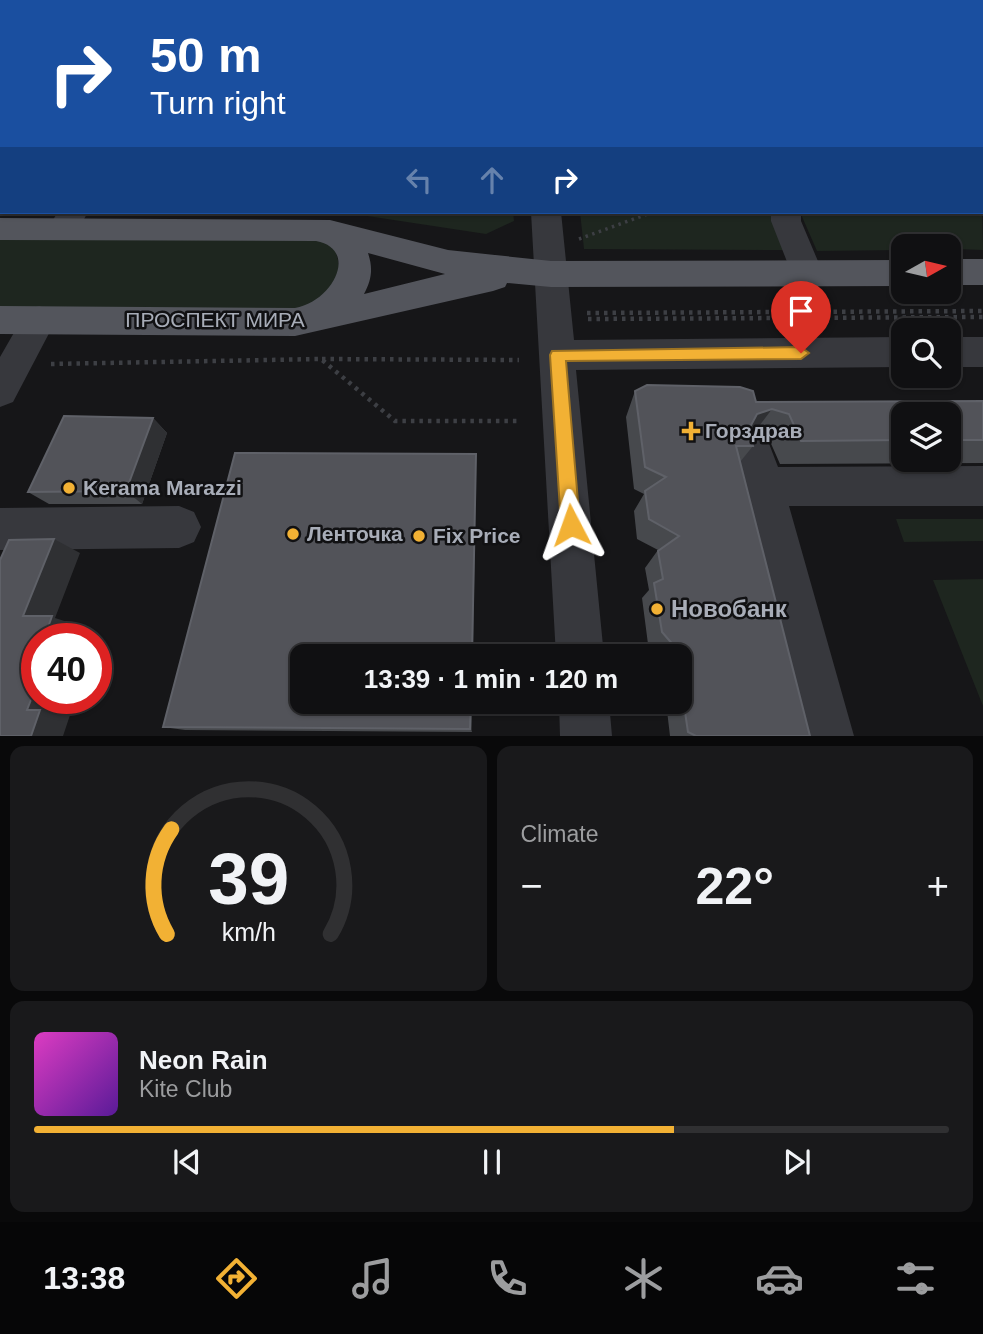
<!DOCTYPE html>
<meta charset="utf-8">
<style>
body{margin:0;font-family:Helvetica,sans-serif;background:#19191b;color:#f1f3f6;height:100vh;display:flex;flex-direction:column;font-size:26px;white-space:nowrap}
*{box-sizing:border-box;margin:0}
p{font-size:23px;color:#9c9d9f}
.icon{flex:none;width:38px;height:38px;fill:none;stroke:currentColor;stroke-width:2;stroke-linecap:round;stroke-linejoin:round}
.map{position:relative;height:736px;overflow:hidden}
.panel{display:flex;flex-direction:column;gap:10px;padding:10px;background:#09090a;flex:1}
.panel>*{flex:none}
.hud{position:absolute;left:0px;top:0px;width:984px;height:214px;box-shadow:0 2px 5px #0004,0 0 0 2px #303032;background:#1a4fa0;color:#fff;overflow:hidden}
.needle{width:46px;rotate:82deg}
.controls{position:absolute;left:891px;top:234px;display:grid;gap:14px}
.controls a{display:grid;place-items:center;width:70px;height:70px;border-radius:14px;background:#101012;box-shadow:0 2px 5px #0004,0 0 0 2px #303032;font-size:35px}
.speed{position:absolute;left:21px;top:623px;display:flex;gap:14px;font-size:35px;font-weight:700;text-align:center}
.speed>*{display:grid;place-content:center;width:91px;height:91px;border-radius:50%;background:#101012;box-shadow:0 2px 5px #0004,0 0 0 2px #303032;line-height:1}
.speed .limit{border:10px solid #d22;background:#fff;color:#111}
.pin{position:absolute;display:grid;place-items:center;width:60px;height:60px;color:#fff;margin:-72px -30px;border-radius:50% 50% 50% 0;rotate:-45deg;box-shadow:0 0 7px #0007}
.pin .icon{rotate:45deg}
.me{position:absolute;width:77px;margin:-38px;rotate:356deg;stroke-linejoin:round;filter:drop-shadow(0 0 5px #0008)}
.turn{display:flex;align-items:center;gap:24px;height:147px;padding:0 35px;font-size:32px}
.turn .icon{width:91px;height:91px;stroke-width:2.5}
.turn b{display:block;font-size:49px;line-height:60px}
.lanes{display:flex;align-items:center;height:66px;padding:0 35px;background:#0003;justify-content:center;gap:35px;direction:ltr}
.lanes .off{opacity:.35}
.big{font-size:52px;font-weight:800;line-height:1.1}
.panel .tile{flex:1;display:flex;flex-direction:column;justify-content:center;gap:10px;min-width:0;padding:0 24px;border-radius:14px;background:#19191b}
.panel .dial{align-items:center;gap:0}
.dial svg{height:182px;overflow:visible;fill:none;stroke:#303032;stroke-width:7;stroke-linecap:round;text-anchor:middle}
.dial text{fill:#f1f3f6;stroke:none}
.song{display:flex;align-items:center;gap:21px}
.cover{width:84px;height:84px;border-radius:10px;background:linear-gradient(135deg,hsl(310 70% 55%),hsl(270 70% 35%))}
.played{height:7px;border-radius:4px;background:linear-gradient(90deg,#f2b134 70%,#303032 70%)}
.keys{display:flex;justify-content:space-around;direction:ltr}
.heat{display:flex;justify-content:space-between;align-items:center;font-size:38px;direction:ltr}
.panel .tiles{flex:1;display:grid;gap:10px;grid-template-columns:1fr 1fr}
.tile:last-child{grid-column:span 2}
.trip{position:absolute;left:290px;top:644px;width:402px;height:70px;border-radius:14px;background:#101012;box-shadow:0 2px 5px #0004,0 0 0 2px #303032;font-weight:800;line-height:70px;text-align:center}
.menu{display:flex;height:112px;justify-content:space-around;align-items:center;background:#060607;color:#9c9d9f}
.menu .icon{width:49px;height:49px}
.menu .current{color:#f2b134}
.menu b{font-size:32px;color:#f1f3f6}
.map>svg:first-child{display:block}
.green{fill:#1e261f}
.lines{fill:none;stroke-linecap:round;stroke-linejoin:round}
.path-far2{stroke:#3d3f44;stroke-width:2.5;stroke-dasharray:2.5 3.5;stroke-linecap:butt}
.path-far1{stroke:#3d3f44;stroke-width:3.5;stroke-dasharray:2.5 4.5;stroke-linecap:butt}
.path{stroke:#3d3f44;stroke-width:4.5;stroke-dasharray:3.5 5;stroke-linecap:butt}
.minor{fill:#37383d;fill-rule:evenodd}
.major{fill:#53555c;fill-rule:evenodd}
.wall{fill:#47494d;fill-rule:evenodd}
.shaded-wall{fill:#2f3033}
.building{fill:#525359;stroke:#5f6168;stroke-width:2}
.route{fill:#f2b134;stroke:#9d7322;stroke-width:2}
.poi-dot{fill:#f2b134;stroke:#111113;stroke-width:2.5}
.labels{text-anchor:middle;stroke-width:5;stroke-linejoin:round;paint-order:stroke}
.street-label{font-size:21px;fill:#a8adb8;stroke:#111113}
.poi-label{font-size:21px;font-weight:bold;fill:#a8adb8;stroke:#111113;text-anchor:start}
.near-poi-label{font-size:24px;font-weight:bold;fill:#a8adb8;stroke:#111113;text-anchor:start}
</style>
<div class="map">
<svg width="983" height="736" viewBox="0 0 983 736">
<rect width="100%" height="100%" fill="#161618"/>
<!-- green -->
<path class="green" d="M982,200l1,50 -80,-3v3l-86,1 -17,-39h182z
M341,212h172l1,9 -28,13z
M580,212h190l14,38 -200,-1z
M0,235l314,2 20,11c14,33 -5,41 -28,60l-306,2z
M896,519h87v22l-79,1z
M983,579v127l-50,-126z"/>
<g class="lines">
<!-- path-far2 -->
<path class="path-far2" d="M0,1l13,-1
M307,2l5,-2"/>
<!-- path-far1 -->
<path class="path-far1" d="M579,239l74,-27"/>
<!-- path -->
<path class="path" d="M587,313l396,-2
M588,319l395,-2
M322,359l197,1
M51,364l270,-5 74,62h125"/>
<!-- minor -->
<path class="minor" d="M123,0h22l-23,2z
M182,0h22l-23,2z
M406,0h22l-23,2z
M479,0h22v2h-22z
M518,0h22v2h-22z
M618,0h22v2h-22z
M860,0h22l1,2h-22z
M982,10h1v14h-1z
M982,186h1v20h-1z
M58,212h30l-14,25 -11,3 -11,-3 -5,-8z
M531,212h30l13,128 329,-3v30l-327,3 28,286h-48z
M771,212h30v9l22,52 -4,9 -12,3 -12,-3 -24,-61z
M39,306l12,4 5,10 -43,82 -13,5v-50l27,-47z
M948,337h35v30h-35z
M754,436l14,5 10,26 205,-1v40h-194l65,230h-52l-68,-282 6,-13z
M179,506l15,6 7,15 -7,15 -15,6 -179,2v-42z
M559,702h50l3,34h-52z"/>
<!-- major -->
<path class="major" d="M0,218l330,2 118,30 103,11 352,-1v26l-352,1 -44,-4 -2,4 -12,4 -198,45 -295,-2v-28l295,2c39,-7 64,-59 21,-67l-316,-1zM368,253l77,21 -81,20c8,-15 9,-26 4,-41z
M948,259h35v26h-35z"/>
</g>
<!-- wall -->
<path class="wall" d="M576,0h42v2h-42z
M746,0h52l1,2h-52z
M982,71h1v58h-1z
M635,391l121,11 227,-1v62l-203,1 -11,-25 -16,-5h-2l2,12 -13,16 70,274h-140l-4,-34h15v-46h-22l-11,-12 -6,-46 7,-8 -4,-22 13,-18 -21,-11 -3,-28 10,-17 -10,-5 -8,-72zM903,415h45v45h-45z
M153,418l14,15 -25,71h-93l-21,-12z
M476,471l-173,231h169v30l-287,-2 -22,-3z"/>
<!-- shaded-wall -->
<path class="shaded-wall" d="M92,0h29l-1,2h-29z
M2,152v38l-2,-2v-33z
M772,409l-19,25 -14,5 18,-25z
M153,418l14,15 -25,71 -16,-13z
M476,454v17l-3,185h-1z
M54,539l26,14 -25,65 25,8 -5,13h-31l-21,-23z
M37,657v20l-7,-2z
M37,684v14h27l-5,15 11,2 -7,21h-32l-4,-26z
M471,702h1v30l-2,-3z"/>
<!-- building -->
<path class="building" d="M62,0h30l-1,2h-30z
M426,0h43v2h-43z
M587,0h31v2h-31z
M757,0h41l1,2h-42z
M2,65v87l-2,3v-88z
M982,71h1v20h-1z
M647,385l93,2 13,4 3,11 227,-1v39h-35v-25h-45v25l-102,1 -12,-27 -17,-5 -15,5 -8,15 4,17h-17l74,290h-114l-8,-4 -7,-47v-29h-5l-1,-9 -13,-15 -8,-49 9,-4 -5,-28 21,-15 -30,-17 -4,-28 21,-14 -21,-10 -10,-76z
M64,416l89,2 -27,73 -98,1z
M235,453l241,1 -4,202h-169v46h168l-1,27 -307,-2z
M54,539l-31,77h29l-8,23h-7v18l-7,18h7v9l-10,26h13l-9,26h-31v-176l9,-20z"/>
<!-- route -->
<path class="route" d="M801,347l8,6 -8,6 -235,2 14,164 -3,7 -6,2 -7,-2 -3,-7 -11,-170 2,-4z"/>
<!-- markers -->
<g class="poi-dot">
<path d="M687.5 420.5h7v7h7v7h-7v7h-7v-7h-7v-7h7z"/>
<circle cx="69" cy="488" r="7"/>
<circle cx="293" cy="534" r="7"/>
<circle cx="419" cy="536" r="7"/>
<circle cx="657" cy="609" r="7"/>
</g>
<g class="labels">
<!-- street labels -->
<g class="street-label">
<text x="215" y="327">ПРОСПЕКТ МИРА</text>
</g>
<!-- poi labels -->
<g class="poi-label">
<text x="705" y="438">Горздрав</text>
<text x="83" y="495">Kerama Marazzi</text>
<text x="307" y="541">Ленточка</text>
<text x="433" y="543">Fix Price</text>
</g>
<!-- near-poi labels -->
<g class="near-poi-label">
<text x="671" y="617">Новобанк</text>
</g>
</g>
</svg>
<div class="controls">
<a><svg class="needle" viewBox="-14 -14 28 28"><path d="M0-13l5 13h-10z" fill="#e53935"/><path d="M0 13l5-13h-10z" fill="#9c9d9f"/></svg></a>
<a><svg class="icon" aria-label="search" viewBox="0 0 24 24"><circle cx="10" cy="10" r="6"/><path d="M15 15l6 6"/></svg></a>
<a><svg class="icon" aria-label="layers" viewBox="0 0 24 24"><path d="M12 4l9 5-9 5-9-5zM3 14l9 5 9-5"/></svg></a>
</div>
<div class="speed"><div class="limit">40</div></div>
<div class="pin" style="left:801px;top:353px;background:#d93025"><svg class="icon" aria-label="arrive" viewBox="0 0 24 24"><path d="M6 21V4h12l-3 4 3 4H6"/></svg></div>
<svg class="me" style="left:571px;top:525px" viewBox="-20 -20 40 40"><path d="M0-17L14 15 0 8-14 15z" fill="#f2b134" stroke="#fff" stroke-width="4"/></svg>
<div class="trip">13:39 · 1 min · 120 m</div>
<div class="hud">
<div class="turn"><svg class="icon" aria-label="right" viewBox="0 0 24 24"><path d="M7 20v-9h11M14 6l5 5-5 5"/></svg><div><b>50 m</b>Turn right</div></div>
<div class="lanes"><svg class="icon off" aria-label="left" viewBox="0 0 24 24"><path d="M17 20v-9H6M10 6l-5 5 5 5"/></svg><svg class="icon off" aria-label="ahead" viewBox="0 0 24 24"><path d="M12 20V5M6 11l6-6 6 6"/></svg><svg class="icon" aria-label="right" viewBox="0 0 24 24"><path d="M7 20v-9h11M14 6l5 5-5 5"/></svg></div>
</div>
</div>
<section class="panel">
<div class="tiles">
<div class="tile dial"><svg viewBox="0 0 100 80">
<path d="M14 69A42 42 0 1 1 86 69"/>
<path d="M14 69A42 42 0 0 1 16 23" stroke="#f2b134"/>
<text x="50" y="56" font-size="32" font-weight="700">39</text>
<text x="50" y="72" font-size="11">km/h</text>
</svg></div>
<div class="tile"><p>Climate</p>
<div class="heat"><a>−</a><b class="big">22°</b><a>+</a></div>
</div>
<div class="tile">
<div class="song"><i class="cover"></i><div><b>Neon Rain</b><p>Kite Club</p></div></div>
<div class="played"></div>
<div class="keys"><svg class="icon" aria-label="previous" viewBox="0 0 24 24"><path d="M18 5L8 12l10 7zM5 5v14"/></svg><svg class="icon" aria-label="pause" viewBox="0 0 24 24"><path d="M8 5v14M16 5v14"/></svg><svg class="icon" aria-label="next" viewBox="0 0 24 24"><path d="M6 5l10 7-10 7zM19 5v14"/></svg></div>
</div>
</div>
</section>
<nav class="menu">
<b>13:38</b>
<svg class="icon current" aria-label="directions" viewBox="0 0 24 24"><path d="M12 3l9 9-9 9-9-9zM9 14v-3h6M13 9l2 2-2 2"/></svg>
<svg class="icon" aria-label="music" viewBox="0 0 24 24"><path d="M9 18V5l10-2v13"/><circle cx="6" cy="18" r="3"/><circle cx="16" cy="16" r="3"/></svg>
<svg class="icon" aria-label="phone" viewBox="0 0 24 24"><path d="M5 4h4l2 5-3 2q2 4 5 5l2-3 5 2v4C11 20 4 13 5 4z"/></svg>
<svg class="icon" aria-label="climate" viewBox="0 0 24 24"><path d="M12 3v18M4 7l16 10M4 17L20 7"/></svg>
<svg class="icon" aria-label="car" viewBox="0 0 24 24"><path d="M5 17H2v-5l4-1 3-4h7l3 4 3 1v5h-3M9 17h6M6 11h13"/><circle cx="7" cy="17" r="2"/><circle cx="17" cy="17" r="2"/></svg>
<svg class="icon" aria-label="filters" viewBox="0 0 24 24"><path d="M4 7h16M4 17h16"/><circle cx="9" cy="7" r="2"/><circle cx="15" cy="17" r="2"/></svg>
</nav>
